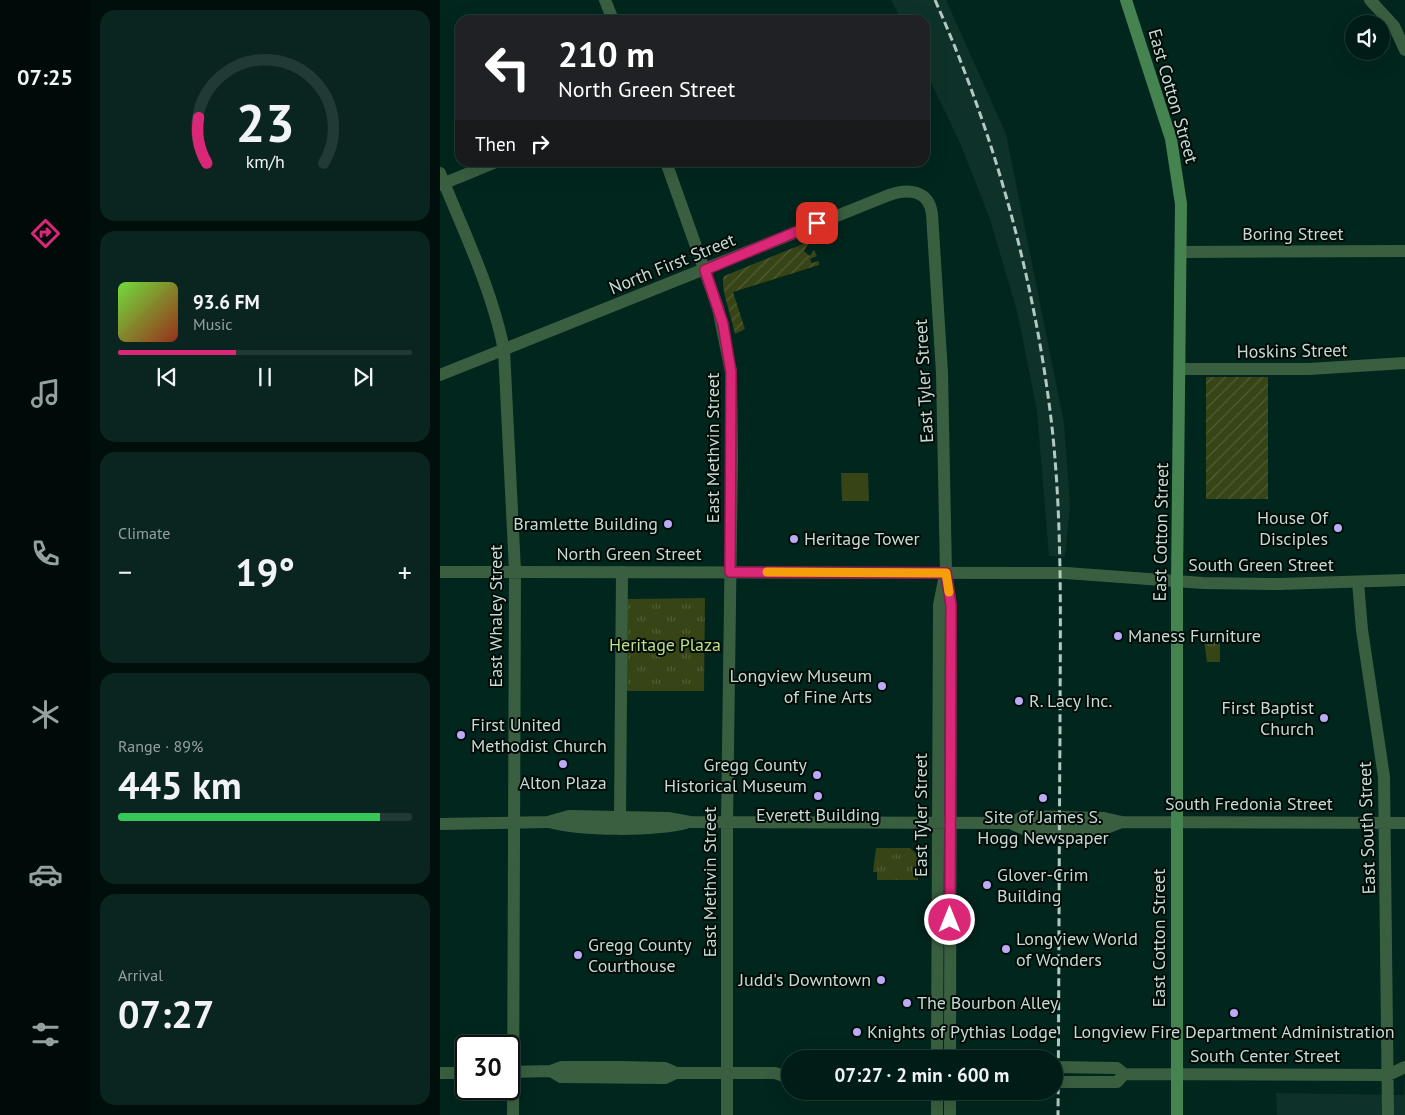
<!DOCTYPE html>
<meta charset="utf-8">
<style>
body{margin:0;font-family:"PT Sans",sans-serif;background:#0a251f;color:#f1f3f6;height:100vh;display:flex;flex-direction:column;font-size:19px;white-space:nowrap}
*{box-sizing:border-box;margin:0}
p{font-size:16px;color:#95a1a1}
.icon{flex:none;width:28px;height:28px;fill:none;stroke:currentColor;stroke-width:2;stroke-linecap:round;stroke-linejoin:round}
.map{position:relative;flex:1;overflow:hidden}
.drawer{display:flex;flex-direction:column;gap:10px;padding:10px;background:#000f0c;width:350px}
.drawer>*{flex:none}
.top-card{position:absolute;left:15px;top:15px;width:475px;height:152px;border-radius:15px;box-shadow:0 5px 20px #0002,0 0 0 1px #223a35;background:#202124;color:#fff;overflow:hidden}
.fabs{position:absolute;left:905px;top:15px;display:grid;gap:10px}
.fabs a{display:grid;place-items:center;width:45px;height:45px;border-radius:50%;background:#001c16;box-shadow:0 5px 20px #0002,0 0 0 1px #223a35;font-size:25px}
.speed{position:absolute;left:15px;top:1035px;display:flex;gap:10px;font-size:25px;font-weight:700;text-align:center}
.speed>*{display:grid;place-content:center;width:65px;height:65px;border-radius:50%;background:#001c16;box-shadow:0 5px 20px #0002,0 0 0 1px #223a35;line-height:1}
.speed .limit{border:2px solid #111;border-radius:8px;background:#fff;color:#111}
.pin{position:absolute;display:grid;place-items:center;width:42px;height:42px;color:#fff;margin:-21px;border-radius:10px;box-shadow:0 2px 8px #0006}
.me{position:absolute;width:55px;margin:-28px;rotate:0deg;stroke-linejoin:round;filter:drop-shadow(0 0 4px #0008)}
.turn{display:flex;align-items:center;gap:18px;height:105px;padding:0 20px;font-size:22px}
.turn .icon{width:65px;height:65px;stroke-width:2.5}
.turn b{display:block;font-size:35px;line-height:42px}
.then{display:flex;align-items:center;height:48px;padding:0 20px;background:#0003;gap:10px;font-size:19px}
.big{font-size:38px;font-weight:700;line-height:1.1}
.drawer .tile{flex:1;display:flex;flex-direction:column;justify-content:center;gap:8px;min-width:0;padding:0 18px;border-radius:15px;background:#0a251f}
.drawer .dial{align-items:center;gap:0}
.dial svg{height:130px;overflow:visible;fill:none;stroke:#223a35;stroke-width:7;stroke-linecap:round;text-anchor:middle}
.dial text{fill:#f1f3f6;stroke:none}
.song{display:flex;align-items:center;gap:15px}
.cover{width:60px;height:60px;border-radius:8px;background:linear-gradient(135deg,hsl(100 70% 55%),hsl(10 70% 35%))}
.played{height:5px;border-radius:2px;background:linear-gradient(90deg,#db2777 40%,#223a35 40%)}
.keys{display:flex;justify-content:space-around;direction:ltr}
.heat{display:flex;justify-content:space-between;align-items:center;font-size:28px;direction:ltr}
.charge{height:8px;border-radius:4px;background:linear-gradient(90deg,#34c759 89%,#223a35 0)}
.trip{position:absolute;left:341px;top:1050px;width:282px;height:50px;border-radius:25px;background:#001c16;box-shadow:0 5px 20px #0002,0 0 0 1px #223a35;font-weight:700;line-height:50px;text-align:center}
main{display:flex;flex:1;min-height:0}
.menu{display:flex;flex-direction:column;width:90px;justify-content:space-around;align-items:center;background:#000b09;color:#95a1a1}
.menu .icon{width:35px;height:35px}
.menu .selected{color:#db2777}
.menu b{font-size:22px;color:#f1f3f6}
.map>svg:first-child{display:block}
.built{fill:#0e3229}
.grass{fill:#364416}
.park{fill:url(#park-tufts)}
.garden{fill:url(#garden-furrows)}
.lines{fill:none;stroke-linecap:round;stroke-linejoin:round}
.minor{stroke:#3a5f40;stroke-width:12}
.tertiary{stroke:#3a5f40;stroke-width:12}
.secondary{stroke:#458451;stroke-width:12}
.rail{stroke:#b3c8c0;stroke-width:3;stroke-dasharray:8 4;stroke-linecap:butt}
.route-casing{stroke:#8e194d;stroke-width:12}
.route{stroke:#db2777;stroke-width:9}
.slow{stroke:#f59e0b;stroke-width:9}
.poi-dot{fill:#bbaaf6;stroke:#010c08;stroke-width:2}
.labels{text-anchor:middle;stroke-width:4;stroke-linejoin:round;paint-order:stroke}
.street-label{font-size:18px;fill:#c7dad3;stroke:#010c08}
.poi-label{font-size:18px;fill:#c7dad3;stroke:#010c08;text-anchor:start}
.park-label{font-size:18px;fill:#c1df87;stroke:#010c08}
</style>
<main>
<nav class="menu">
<b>07:25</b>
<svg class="icon selected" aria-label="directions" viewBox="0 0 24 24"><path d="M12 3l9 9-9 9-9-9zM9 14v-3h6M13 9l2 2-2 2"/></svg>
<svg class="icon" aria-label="music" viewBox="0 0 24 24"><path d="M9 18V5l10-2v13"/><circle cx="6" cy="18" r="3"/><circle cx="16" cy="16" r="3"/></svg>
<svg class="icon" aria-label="phone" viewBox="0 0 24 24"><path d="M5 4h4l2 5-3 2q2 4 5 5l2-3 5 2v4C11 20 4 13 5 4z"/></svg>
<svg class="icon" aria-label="climate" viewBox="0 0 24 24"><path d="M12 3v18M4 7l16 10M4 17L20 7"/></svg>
<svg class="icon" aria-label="car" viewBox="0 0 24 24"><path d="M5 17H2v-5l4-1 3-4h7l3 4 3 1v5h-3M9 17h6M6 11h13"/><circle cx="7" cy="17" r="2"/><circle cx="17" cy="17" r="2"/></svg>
<svg class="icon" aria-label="filters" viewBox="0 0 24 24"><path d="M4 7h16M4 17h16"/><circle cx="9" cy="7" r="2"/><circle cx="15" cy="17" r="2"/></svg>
</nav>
<section class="drawer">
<div class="tile dial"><svg viewBox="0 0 100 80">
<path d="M14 69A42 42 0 1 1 86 69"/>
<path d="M14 69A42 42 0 0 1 9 41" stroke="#db2777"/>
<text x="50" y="56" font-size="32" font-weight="700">23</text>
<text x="50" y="72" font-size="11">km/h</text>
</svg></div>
<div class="tile">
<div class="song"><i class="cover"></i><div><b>93.6 FM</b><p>Music</p></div></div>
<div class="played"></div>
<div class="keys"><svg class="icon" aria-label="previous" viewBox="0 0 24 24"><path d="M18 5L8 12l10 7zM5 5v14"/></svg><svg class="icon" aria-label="pause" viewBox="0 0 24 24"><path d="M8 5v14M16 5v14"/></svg><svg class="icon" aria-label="next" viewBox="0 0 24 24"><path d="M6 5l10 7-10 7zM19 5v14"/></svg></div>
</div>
<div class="tile"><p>Climate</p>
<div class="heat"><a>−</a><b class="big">19°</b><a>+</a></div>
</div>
<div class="tile"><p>Range · 89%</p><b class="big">445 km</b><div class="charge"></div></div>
<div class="tile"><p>Arrival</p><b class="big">07:27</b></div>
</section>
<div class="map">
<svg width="965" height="1115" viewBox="0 0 965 1115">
<defs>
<pattern id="park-tufts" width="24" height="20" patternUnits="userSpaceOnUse" patternTransform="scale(1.25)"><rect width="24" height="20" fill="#364416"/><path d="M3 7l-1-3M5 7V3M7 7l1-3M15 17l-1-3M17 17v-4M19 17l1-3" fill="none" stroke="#525e37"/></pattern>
<pattern id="garden-furrows" width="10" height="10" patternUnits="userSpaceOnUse" patternTransform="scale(1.25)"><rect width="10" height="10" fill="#364416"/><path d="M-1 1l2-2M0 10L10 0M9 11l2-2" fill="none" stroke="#525e37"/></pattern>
</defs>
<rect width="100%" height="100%" fill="#00261d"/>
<!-- built -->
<path class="built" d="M451,0h55l60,134 58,289 6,82 -5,52 -16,-1 -12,-145 -19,-96 -28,-96 -30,-76 -35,-73v-50h-24z
M965,1075v40h-128l-1,-22 128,2z"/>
<!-- grass -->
<path class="grass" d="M401,473h27l1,28h-27z"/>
<!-- park -->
<path class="park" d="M265,598l-1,93h-78v-92z
M764,640h16v22h-13z
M436,848h34l9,8 -1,24h-41v-8h-4z"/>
<!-- garden -->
<path class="garden" d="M370,241l-6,10 6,5 4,-6 3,6 -7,3 2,4 7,-2v4l-86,27 12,37 -10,5c-2,-13 -16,-49 -11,-58z
M766,377h62v122h-62z"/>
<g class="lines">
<!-- minor -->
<path class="minor" d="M165,0l8,20
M930,0l24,26 11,24
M226,162l52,146 13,64 1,86 -5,364v293
M0,185l56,-23
M741,252l224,-1
M740,369h129l96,-6
M0,375l449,-180c19,-7 40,-5 43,19l10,159 4,200 5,32 -1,454
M918,582l4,48 22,147 4,338
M180,817l2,-245
M109,822c33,9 104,9 137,1
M570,823l14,6h80l18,-7
M0,824l108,-2 21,-6 99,2 22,4 320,1 15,-7 79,2 18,4 283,1
M497,1059l2,-454 5,-25
M615,1067l62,1 7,6 264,1 17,-8
M111,1071l10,6 104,1 11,-5
M69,1072l42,-1 11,-4h58l45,1 11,5h99l15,5
M0,1073h26
M615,1082h62l7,-8
M497,1115v-24
M510,1115v-24"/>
<!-- tertiary -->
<path class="tertiary" d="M0,173c23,57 52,116 64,177l11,221 -2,544
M0,572l626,1 137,10 76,1 126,-4"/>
<!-- secondary -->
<path class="secondary" d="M686,0l45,139 10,65 -4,378v533"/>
<!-- rail -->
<path class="rail" d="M495,0c60,135 100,280 117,427 11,102 8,204 8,307 -1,127 -1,254 -2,381"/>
</g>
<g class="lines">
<defs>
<path id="route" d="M377,223l-112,47 18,54 8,48 -1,200 216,1 5,32 -1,315"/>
</defs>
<!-- route casing -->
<use href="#route" class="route-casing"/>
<!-- route -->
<use href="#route" class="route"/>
<!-- slow -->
<path class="slow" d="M327,572l179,1 3,19"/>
</g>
<!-- markers -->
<g class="poi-dot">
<circle cx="228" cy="524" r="5"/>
<circle cx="898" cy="528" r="5"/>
<circle cx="354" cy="539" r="5"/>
<circle cx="678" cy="636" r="5"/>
<circle cx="442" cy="686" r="5"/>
<circle cx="579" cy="701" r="5"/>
<circle cx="884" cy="718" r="5"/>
<circle cx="21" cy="735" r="5"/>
<circle cx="123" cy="764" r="5"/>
<circle cx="377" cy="775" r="5"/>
<circle cx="378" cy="796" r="5"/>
<circle cx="603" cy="798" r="5"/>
<circle cx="547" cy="885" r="5"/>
<circle cx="566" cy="949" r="5"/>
<circle cx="138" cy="955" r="5"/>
<circle cx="441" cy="980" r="5"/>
<circle cx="467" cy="1003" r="5"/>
<circle cx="794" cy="1013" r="5"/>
<circle cx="417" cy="1032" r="5"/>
</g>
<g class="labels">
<!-- street labels -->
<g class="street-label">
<text transform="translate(733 96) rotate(74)" y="6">East Cotton Street</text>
<text x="853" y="240">Boring Street</text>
<text transform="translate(232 264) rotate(-22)" y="6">North First Street</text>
<text transform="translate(852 351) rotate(-1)" y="6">Hoskins Street</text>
<text transform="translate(484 381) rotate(-93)" y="6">East Tyler Street</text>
<text transform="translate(273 448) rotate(-90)" y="6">East Methvin Street</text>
<text transform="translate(721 532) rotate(-89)" y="6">East Cotton Street</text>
<text x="189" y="560">North Green Street</text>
<text x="821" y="571">South Green Street</text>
<text transform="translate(56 616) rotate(-90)" y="6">East Whaley Street</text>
<text x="809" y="810">South Fredonia Street</text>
<text transform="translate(481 815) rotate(-90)" y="6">East Tyler Street</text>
<text transform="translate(927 828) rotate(-92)" y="6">East South Street</text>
<text transform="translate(270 882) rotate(-90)" y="6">East Methvin Street</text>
<text transform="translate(719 938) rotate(-90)" y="6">East Cotton Street</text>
<text x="825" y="1062">South Center Street</text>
</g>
<!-- poi labels -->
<g class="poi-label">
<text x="888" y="524" text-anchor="end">House Of<tspan x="888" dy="21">Disciples</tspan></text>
<text x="218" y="530" text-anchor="end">Bramlette Building</text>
<text x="364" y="545">Heritage Tower</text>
<text x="688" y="642">Maness Furniture</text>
<text x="432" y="682" text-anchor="end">Longview Museum<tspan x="432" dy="21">of Fine Arts</tspan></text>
<text x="589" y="707">R. Lacy Inc.</text>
<text x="874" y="714" text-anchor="end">First Baptist<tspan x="874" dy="21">Church</tspan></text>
<text x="31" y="731">First United<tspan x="31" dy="21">Methodist Church</tspan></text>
<text x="367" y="771" text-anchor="end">Gregg County<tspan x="367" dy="21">Historical Museum</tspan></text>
<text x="123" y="789" text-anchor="middle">Alton Plaza</text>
<text x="378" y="821" text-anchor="middle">Everett Building</text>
<text x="603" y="823" text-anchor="middle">Site of James S.<tspan x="603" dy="21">Hogg Newspaper</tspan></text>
<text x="557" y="881">Glover-Crim<tspan x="557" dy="21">Building</tspan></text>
<text x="576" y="945">Longview World<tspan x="576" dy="21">of Wonders</tspan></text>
<text x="148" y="951">Gregg County<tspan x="148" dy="21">Courthouse</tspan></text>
<text x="431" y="986" text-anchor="end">Judd's Downtown</text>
<text x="477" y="1009">The Bourbon Alley</text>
<text x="427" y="1038">Knights of Pythias Lodge</text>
<text x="794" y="1038" text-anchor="middle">Longview Fire Department Administration</text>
</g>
<!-- park labels -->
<g class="park-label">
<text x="225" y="651">Heritage Plaza</text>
</g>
</g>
</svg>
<div class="fabs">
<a><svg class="icon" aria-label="sound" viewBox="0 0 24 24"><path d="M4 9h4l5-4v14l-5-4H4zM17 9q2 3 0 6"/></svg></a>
</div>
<div class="speed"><div class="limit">30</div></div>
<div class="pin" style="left:377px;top:223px;background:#d93025"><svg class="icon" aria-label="arrive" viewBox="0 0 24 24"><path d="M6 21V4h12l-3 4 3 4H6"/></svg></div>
<svg class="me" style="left:510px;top:920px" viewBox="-20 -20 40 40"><circle r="17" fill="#db2777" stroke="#fff" stroke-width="3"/><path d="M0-11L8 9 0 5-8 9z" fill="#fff"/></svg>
<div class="trip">07:27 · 2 min · 600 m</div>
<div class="top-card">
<div class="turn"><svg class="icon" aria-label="left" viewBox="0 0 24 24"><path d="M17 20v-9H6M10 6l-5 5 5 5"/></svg><div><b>210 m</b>North Green Street</div></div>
<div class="then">Then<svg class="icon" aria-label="right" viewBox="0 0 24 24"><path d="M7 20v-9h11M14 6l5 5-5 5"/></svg></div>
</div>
</div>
</main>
